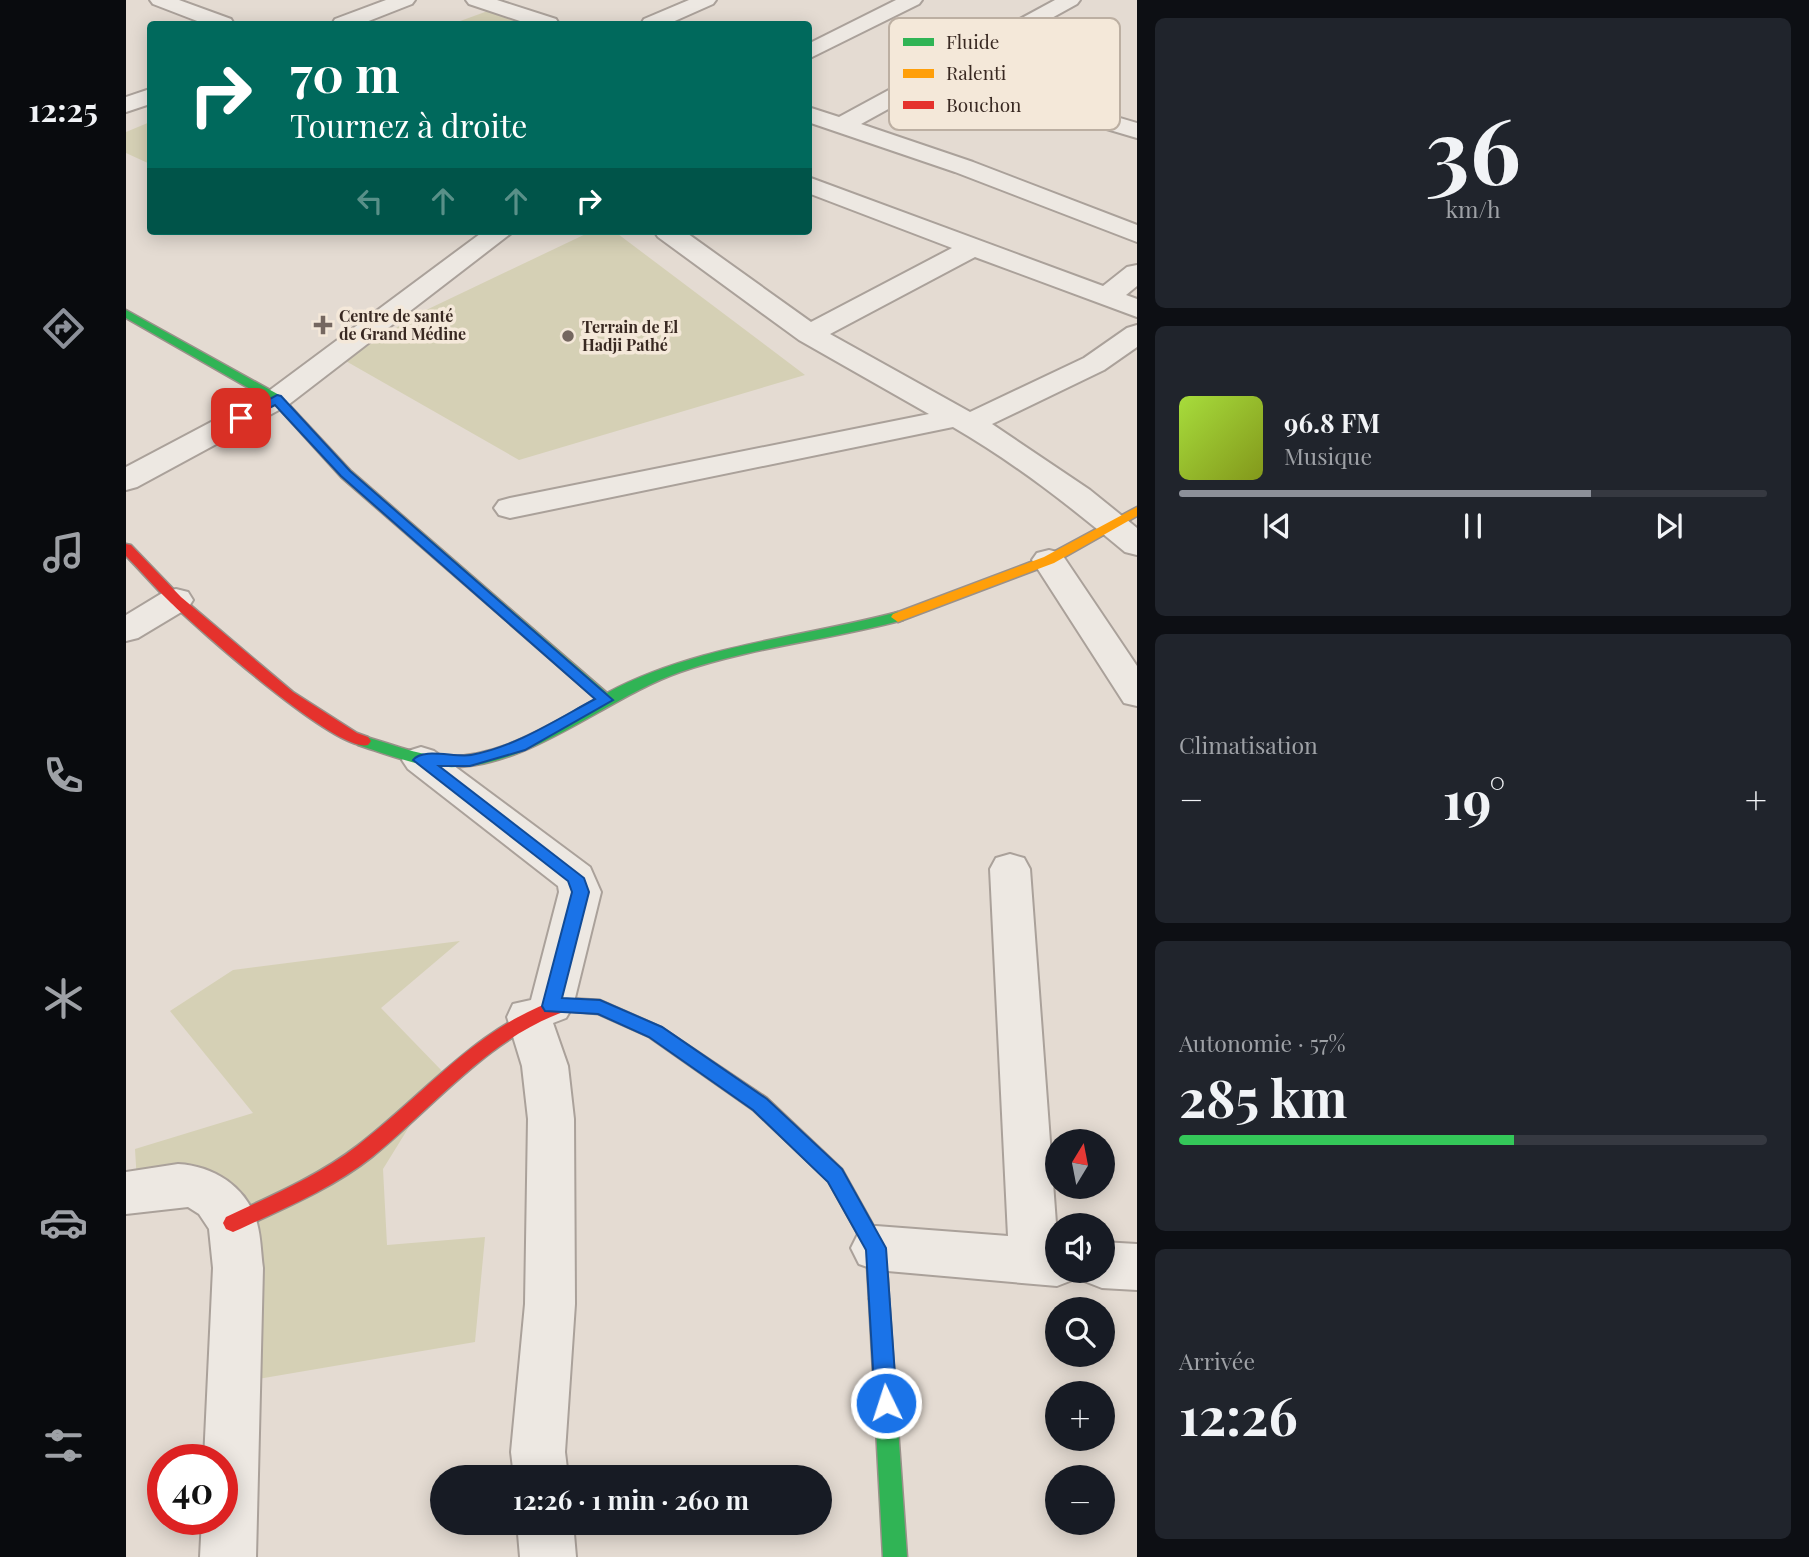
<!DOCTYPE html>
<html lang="fr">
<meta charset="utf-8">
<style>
body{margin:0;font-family:"Playfair Display",serif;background:#20242c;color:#f1f3f6;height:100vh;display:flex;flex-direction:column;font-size:26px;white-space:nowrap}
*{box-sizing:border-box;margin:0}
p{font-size:23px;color:#9ea1a6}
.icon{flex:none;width:38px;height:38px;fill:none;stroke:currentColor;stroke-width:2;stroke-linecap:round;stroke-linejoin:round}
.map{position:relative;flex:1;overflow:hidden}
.details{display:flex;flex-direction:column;gap:18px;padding:18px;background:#0d0f14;width:672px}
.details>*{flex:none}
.guide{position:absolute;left:21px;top:21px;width:665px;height:214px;border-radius:7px;box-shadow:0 4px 18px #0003;background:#00695c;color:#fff;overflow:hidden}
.needle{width:46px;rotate:10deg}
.tools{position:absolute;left:919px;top:1129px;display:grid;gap:14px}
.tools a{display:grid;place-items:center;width:70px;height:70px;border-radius:50%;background:#171b24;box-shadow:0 4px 18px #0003;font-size:35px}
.speed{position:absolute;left:21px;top:1444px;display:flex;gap:14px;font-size:35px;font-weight:700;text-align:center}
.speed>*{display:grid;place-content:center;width:91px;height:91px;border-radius:50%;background:#171b24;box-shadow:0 4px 18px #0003;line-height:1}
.speed .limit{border:10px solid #d22;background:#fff;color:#111}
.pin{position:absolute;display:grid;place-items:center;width:60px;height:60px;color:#fff;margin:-30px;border-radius:14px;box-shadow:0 4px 10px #0006}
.me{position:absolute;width:77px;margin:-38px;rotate:356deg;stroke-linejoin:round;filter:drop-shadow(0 0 5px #0008)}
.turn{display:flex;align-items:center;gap:24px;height:147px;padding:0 28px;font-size:32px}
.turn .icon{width:91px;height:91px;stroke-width:2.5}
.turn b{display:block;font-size:49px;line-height:60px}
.lanes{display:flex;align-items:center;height:66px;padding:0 28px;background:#0003;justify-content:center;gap:35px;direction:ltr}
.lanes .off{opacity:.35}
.big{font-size:52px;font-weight:700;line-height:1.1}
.details .widget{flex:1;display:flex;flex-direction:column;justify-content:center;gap:10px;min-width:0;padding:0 24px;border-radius:10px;background:#20242c}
.details .dial{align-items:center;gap:0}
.dial b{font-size:91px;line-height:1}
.song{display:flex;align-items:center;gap:21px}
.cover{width:84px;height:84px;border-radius:10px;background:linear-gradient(135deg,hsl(80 70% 55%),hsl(70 70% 35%))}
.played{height:7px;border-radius:4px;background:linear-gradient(90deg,#8c9099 70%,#363941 70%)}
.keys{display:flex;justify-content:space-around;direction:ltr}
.heat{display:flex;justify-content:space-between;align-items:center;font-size:38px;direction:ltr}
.charge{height:10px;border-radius:5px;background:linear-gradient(90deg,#34c759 57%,#363941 0)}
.trip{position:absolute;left:304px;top:1465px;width:402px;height:70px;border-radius:35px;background:#171b24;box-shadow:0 4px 18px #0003;font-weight:700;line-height:70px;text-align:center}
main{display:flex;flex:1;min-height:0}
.dock{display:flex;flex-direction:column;width:126px;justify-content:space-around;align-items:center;background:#090b0e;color:#9ea1a6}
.dock .icon{width:49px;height:49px}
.dock .selected{color:#8c9099}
.dock b{font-size:32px;color:#f1f3f6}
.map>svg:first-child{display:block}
.green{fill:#d5d0b5}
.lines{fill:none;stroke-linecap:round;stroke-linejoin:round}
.street-casing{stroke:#aaa19a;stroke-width:4}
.fast-casing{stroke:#9a918a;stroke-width:3}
.slow-casing{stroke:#9a918a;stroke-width:3}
.jam-casing{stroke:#9a918a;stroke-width:3}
.street{fill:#ede8e2;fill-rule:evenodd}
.fast{fill:#30b455;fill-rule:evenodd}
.slow{fill:#ff9f0a;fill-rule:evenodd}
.jam{fill:#e5322d;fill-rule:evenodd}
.route{fill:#1a73e8;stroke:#114b97;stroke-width:2}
.poi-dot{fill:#756760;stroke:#f4e8d9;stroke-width:2.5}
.labels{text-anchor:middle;stroke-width:7;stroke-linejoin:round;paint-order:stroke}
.far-poi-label{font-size:16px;font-weight:bold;fill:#392922;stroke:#f4e8d9;text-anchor:start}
.key{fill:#f4e8d9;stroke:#bcafa2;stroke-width:2}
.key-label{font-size:19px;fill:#392922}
</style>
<main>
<nav class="dock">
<b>12:25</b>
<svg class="icon selected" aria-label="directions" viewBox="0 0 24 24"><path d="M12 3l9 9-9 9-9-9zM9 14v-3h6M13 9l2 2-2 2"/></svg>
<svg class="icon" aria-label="music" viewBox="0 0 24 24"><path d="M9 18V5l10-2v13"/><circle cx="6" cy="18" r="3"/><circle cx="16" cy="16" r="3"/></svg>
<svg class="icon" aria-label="phone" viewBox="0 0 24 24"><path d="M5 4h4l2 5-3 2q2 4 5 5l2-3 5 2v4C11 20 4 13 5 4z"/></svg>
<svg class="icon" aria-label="climate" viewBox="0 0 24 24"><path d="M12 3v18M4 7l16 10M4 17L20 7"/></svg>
<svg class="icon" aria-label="car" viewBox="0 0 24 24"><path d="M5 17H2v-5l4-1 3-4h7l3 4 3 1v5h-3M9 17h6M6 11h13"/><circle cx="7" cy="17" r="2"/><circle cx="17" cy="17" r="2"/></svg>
<svg class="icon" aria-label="filters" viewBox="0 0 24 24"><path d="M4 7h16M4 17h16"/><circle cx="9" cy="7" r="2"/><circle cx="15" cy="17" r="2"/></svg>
</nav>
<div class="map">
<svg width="1011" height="1557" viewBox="0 0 1011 1557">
<rect width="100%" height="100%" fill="#e4dbd2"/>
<!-- green -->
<path class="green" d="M370,8l45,16h-89z
M24,122v42l-24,-11v-21z
M466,231h22l191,144 -286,85 -175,-100 78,-48z
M334,941l-79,67 62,64 -60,97 4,76 98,-8 -10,105 -217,37 -58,-188 -63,-9 -2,-33 118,-36 -83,-102 63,-41z"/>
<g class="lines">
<defs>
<path id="street" d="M24,0h29l52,19 3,5h-29l-52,-20z
M260,0h29l-3,4 -51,20h-29l3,-5z
M340,0h31l59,19 3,5h-30l-60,-20z
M563,0h27l-3,4 -45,20h-27l3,-5z
M770,0h26l-3,4 -111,55v-15z
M929,0h25l-3,4 -119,66 179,53v15l-196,-58 -80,44 112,38 164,63v17l-182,-70 -147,-50v-15l31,10z
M24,89v15l-24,8v-15z
M682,177l295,109 24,-19 10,-2v21l-11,9 11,4v18l-162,-60 -145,77 140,78 114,-54 43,-30 10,-3v22l-33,23 -112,54 98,66 47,38v27l-12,-3c-55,-46 -110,-89 -172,-125l-443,91 -11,-3 -5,-7 5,-7 11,-3 419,-84 -130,-74 -141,-103 -4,-6h30l127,91 141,-74 -144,-55z
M358,231h30l-226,174 -151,82 -11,3v-23l140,-74z
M923,550l12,3 76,113v40l-13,-3 -92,-143 5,-7z
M50,589l12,3 5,8 -5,8 -50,30 -12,3v-26l38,-23z
M295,747l13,4 156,116 11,25 -28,114 -7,12 -13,5 15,43 6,53 1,185 -10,148 3,25h-54l-3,-25 14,-148 3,-185 -6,-53 -15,-49 6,-13 18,-4 28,-108 -1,-6 -150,-117 -6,-9 6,-9z
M884,854l14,4 6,11 27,368v33h21l-3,9 -18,7 -181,-16 -17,-6 -8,-16 8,-16 17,-6 132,10 -18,-367 6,-11z
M52,1164c36,2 69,23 79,59 4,14 4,31 6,45l-7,289h-56l2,-38h20v-59h-18l9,-192 -4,-39 -10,-15 -11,-7 -62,7v-42z
M976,1242l35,2v46l-35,-2 -18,-7 -4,-11h22z
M391,1522h56l3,35h-56z"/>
<path id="fast" d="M0,310l155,86 70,75 256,222c90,-48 193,-55 291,-81l7,5 -2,3c-74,20 -151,27 -223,52 -75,26 -153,99 -235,95 -30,-1 -59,-13 -87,-22l-3,-4 3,-4 5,-1c22,6 44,15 67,19 60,9 116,-28 166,-56l-255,-222 -68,-75 -147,-84z
M753,1289l7,3 3,7 18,258h-24l-14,-258 3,-7z"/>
<path id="slow" d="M1011,507v9l-83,47 -151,57 -5,2 -7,-5 2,-3 151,-57z
M437,998l37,2 61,27 106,71 75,71 44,79 3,51 -3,7 -7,3 -7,-3 -3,-7 -3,-50 -38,-68 -75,-71 -104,-73 -51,-23 -41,-4 -3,-5 3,-5z"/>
<path id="jam" d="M0,544l5,1 50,52 112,95 64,41 11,4 3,4 -3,4c-30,9 -171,-117 -197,-142 -16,-15 -30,-32 -45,-47z
M437,998l6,2 3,5 -3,5c-79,26 -134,96 -197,147 -39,31 -87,51 -132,72l-7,3 -7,-3 -3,-6 3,-6c45,-21 92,-41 131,-71 67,-51 123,-123 206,-148z"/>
</defs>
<!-- street casing -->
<use href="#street" class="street-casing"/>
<!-- fast casing -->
<use href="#fast" class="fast-casing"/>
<!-- slow casing -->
<use href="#slow" class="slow-casing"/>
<!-- jam casing -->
<use href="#jam" class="jam-casing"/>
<!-- street -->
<use href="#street" class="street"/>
<!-- fast -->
<use href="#fast" class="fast"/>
<!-- slow -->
<use href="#slow" class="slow"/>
<!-- jam -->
<use href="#jam" class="jam"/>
</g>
<!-- route -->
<path class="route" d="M151,395l4,1 69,75 263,229 -88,50 -55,16h-31l145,112 5,14 -27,106 38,2 62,27 105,72 75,70 44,79 11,155 -3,7 -8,3 -8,-3 -3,-7 -9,-153 -38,-68 -75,-72 -104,-73 -51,-23 -53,-3 -3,-5 30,-114 -4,-11 -155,-121c10,-13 42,-2 58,-5 44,-8 85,-35 124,-56l-254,-223 -66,-71 -29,15 -5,1 -6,-3z"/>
<!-- markers -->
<g class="poi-dot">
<path d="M193.5 314.5h7v7h7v7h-7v7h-7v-7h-7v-7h7z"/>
<circle cx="442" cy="336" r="7"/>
</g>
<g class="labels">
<!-- far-poi labels -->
<g class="far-poi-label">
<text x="213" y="322">Centre de santé<tspan x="213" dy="18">de Grand Médine</tspan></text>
<text x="456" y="333">Terrain de El<tspan x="456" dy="18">Hadji Pathé</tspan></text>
</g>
</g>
<!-- legend -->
<rect x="763" y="18" width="231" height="112" rx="10" class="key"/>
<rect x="777" y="38" width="31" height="8" fill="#30b455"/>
<rect x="777" y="69" width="31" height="9" fill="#ff9f0a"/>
<rect x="777" y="101" width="31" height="8" fill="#e5322d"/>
<g class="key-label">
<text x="820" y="49">Fluide</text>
<text x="820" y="80">Ralenti</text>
<text x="820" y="112">Bouchon</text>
</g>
</svg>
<div class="tools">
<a><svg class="needle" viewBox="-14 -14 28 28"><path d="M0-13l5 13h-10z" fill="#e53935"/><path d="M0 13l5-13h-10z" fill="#9ea1a6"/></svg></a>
<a><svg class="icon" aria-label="sound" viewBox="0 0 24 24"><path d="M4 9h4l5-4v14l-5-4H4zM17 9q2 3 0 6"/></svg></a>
<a><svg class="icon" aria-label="search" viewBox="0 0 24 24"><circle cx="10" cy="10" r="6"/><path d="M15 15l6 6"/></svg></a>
<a>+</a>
<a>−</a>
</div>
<div class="speed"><div class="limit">40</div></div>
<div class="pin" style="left:115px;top:418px;background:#d93025"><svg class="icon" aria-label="arrive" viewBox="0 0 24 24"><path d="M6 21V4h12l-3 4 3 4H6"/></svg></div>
<svg class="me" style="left:760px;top:1403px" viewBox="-20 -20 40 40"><circle r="17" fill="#1a73e8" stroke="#fff" stroke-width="3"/><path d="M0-11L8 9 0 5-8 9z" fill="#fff"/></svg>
<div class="trip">12:26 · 1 min · 260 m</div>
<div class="guide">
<div class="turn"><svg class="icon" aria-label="right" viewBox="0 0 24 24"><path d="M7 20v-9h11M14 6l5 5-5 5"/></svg><div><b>70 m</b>Tournez à droite</div></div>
<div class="lanes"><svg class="icon off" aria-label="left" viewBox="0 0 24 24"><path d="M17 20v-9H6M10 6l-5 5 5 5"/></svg><svg class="icon off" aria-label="ahead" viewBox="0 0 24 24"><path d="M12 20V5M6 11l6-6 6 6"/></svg><svg class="icon off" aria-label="ahead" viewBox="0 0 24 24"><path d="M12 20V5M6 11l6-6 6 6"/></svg><svg class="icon" aria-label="right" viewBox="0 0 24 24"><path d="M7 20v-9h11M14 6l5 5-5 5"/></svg></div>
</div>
</div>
<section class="details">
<div class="widget dial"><b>36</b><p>km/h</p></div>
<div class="widget">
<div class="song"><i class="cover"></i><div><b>96.8 FM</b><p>Musique</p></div></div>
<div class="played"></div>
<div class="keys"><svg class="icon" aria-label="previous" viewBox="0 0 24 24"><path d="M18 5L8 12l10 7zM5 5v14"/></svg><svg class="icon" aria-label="pause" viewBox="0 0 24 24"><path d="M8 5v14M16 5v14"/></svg><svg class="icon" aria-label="next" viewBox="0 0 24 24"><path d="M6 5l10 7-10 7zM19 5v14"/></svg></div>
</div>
<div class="widget"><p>Climatisation</p>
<div class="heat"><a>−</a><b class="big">19°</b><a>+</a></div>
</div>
<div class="widget"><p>Autonomie · 57%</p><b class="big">285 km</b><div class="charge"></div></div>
<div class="widget"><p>Arrivée</p><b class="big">12:26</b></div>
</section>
</main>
